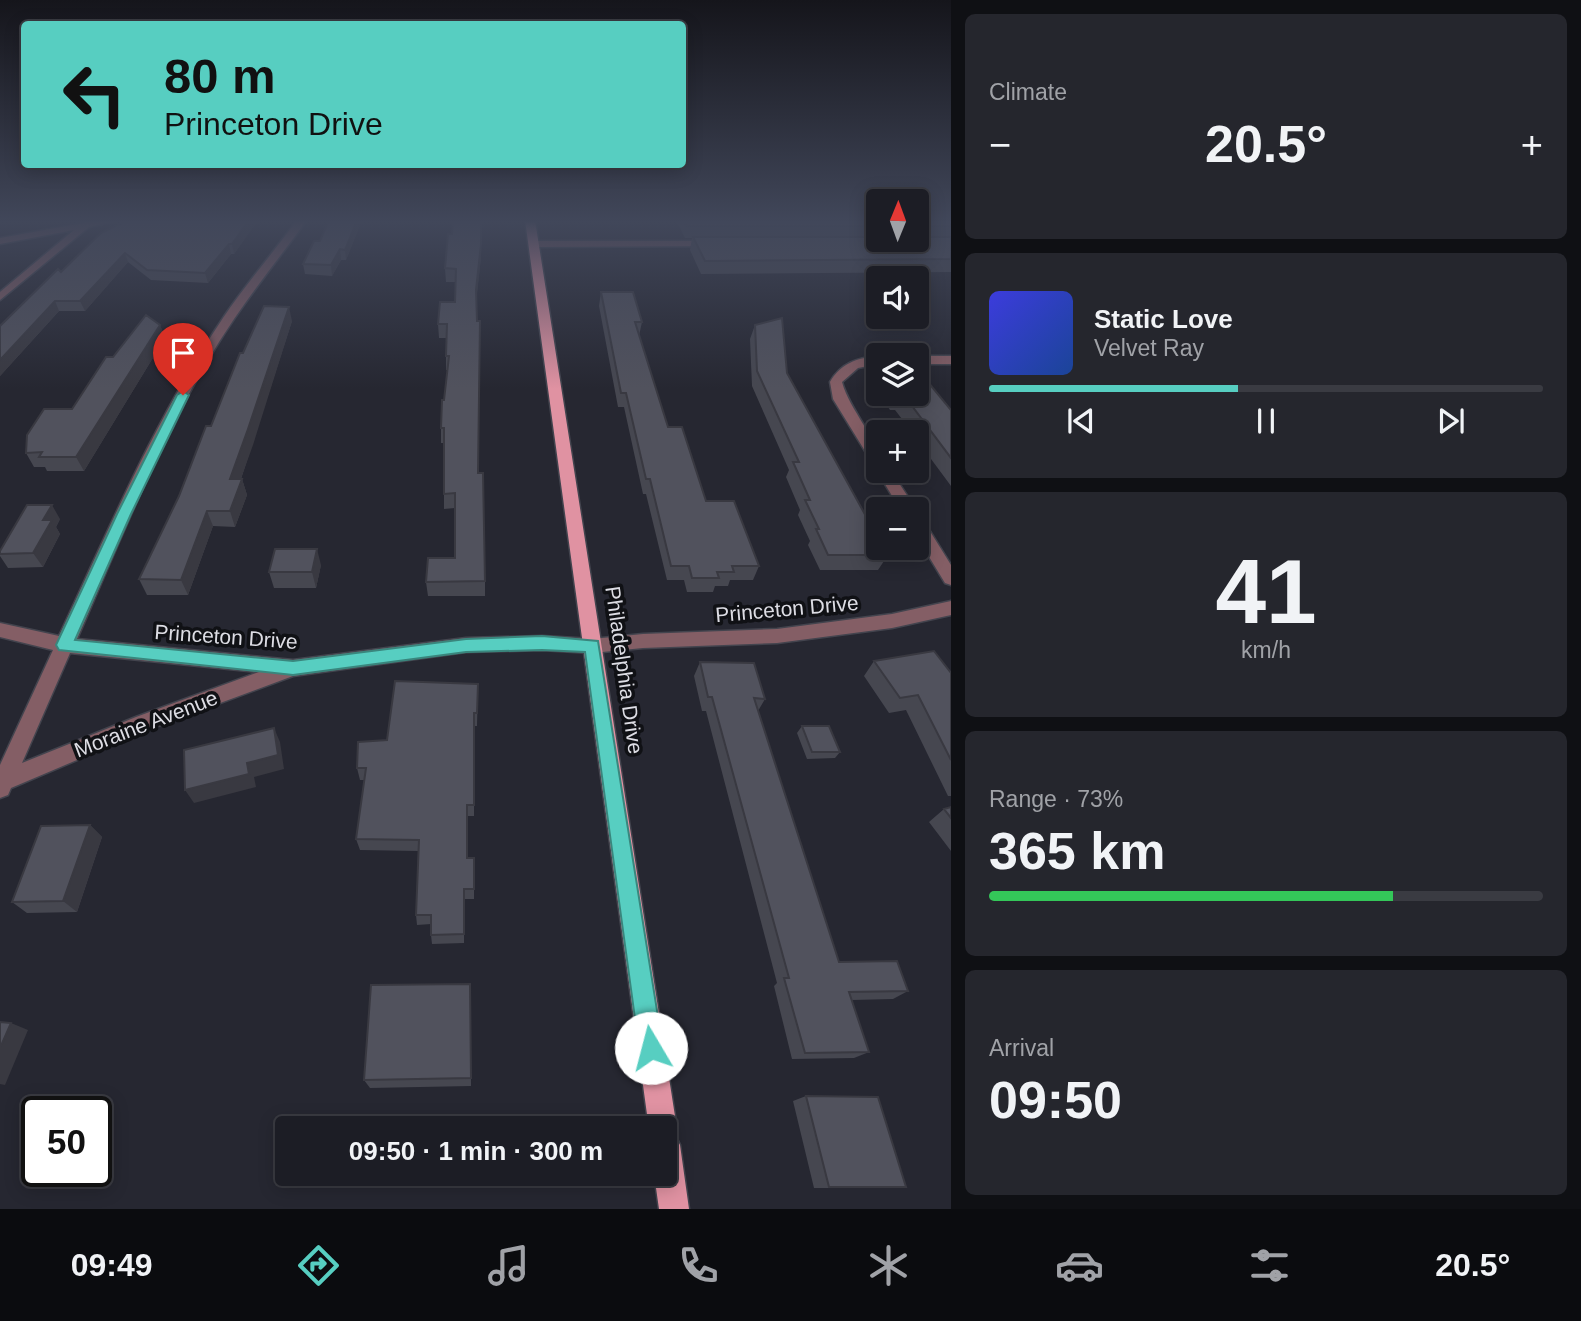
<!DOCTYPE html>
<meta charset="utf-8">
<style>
body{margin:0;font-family:Arial,sans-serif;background:#25262d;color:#f1f3f6;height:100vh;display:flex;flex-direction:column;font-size:26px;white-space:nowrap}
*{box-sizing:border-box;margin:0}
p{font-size:23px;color:#a0a2a7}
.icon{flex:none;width:38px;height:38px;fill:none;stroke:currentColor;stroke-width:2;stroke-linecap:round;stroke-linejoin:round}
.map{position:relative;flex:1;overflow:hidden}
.side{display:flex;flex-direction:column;gap:14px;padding:14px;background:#0f1014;width:630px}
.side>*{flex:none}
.guide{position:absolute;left:21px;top:21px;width:665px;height:147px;border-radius:7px;box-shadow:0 4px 18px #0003,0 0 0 2px #3a3b42;background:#57cec1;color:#111;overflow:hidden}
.needle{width:46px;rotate:1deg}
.fabs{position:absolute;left:866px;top:189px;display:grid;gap:14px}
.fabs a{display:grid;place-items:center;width:63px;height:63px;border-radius:7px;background:#1c1d25;box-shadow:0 4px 18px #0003,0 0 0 2px #3a3b42;font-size:35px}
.speed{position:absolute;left:21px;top:1096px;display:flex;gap:14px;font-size:35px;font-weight:700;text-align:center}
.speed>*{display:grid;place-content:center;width:91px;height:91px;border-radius:50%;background:#1c1d25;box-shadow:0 4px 18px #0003,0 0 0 2px #3a3b42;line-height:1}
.speed .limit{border:4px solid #111;border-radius:10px;background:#fff;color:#111}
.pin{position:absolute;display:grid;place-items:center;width:60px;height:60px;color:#fff;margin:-72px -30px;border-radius:50% 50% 50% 0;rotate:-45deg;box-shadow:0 0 7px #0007}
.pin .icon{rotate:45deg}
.me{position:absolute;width:77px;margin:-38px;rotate:352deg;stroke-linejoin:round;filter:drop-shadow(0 0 5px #0008)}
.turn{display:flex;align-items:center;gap:24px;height:147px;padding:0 28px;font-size:32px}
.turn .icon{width:91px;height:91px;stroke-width:2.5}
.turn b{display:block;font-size:49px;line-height:60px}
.big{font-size:52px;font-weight:600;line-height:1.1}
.side .tile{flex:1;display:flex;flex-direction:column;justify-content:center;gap:10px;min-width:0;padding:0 24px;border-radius:10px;background:#25262d}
.side .dial{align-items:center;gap:0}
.dial b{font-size:91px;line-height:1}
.song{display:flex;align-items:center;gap:21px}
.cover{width:84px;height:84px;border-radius:10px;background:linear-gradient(135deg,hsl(240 70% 55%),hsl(220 70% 35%))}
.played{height:7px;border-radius:4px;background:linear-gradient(90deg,#57cec1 45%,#3a3b42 45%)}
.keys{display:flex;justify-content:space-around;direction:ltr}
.heat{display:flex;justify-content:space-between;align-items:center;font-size:38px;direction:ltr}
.charge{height:10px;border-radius:5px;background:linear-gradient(90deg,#34c759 73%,#3a3b42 0)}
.trip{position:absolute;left:275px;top:1116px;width:402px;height:70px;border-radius:7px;background:#1c1d25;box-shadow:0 4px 18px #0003,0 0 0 2px #3a3b42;font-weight:600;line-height:70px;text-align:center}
.dock{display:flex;height:112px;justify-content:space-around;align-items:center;background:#0b0c0f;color:#a0a2a7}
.dock .icon{width:49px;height:49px}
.dock .active{color:#57cec1}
.dock b{font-size:32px;color:#f1f3f6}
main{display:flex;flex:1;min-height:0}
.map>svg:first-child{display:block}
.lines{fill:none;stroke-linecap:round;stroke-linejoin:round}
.minor-casing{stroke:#43444e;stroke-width:3}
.major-casing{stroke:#43444e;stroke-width:3}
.minor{fill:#845e65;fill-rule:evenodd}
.major{fill:#e092a2;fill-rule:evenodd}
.wall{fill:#464750}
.shaded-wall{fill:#393941}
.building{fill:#51525d;stroke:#393941;stroke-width:2}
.route{fill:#57cec1;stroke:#39867d;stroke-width:2}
.labels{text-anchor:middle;stroke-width:7;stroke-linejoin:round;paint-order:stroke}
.street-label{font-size:21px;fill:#dddde4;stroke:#101115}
</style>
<main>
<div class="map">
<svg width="951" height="1209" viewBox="0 0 951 1209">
<rect width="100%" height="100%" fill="#262731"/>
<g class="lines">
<defs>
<path id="minor" d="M86,220h33l-30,7 -89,73v-8l74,-62 -74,14v-6l83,-15z
M297,220h10c-24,33 -50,65 -73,99 -64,94 -111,215 -157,320l216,21 173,-22 76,-2 50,3 51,-5 134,-5 115,-15 59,-13v14l-59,13 -115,15 -134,5 -51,5 -50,-3 -76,2 -173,24 -143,53 -139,59 -3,7 -8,3v-33l53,-115 -53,-13v-14l59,13c50,-107 97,-219 164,-318 23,-34 50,-65 74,-98zM70,653l189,19 -123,45 -114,46z
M713,241l5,3 -2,2 -182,1 -5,-3 5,-3z
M878,356v8l-20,4 -16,14c8,30 38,57 36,83l-5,-1 -40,-65 -3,-17c11,-19 27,-24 48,-26z
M917,356h34v8h-34z
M878,468v3h13l25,38h-16l-23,-38z
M917,519l6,1 28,45v20l-6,-2 -28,-46z"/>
<path id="major" d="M525,220h10l142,909 -2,6 5,10 9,64h-30l-5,-35h11v-45h-16z"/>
</defs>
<!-- minor casing -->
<use href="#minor" class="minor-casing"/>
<!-- major casing -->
<use href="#major" class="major-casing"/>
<!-- minor -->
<use href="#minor" class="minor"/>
<!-- major -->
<use href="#major" class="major"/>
</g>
<!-- wall -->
<path class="wall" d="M134,220h124l-24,34h-3l-23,29 -57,-3 -23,-18 -43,49h-26l-59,65v-50l61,-54z
M329,220h33l-16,40h-5l-9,16 -27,-2 -2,-10 17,-23z
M676,220h202v20h39v-20h34v52l-250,2 -11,-24 2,-12h-7z
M452,234l29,23 -5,44 2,172 7,108v15h-57l-2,-14 29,-24v-50l-11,1v-66h-3v-15l7,-58h-2v-14l1,-18h-8l-1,-14 17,-22v-20h-9l-1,-14z
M601,292l41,30 -3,14 29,91 38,74 53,65 -6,14h-23l-2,6h-13l-2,6h-26l-3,-12h-17l-21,-86h-3l-19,-87h-6l-19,-101z
M292,321l-51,158h1l5,16 -12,32 -22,-1 -25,69h-41l-8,-16 40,-83 64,-143z
M160,325l5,13 -81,133h-37l-2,-4h-11l-8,-14 46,-44 41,-52z
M755,325l32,48 101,182 -10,15h-58l-12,-25 2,-4 -12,-26 2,-5 -14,-33 3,-7 -37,-84 -2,-47z
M878,375v19l-5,-8z
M879,394h38l34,16v76l-34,-46v-8h-5l-17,-22h-5z
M60,519l-4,8 4,7 -17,33 -35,1 -8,-12v-5z
M321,565l-5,23h-42l-5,-16z
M874,661l77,12v123h-3l-42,-86 -17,3 -25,-37z
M700,662l65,37 -7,12 81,251 69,29 -15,8 -41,1 17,52 -15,6 -62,1 -18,-73 3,-3 -71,-272h-4l-8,-35z
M478,684l-1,42h-3v90h-7v42h7v41h-10v44l-32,1 -1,-9v-11l-14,1 -1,-10 2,-64 -58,-1 -4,-11 8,-59h-4l-3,-12 30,-28z
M802,726l38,26 -5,6 -28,1 -10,-26z
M951,807v44l-22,-29 15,-13z
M90,825l12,12 -25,75 -50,1 -15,-11z
M470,984l1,102 -101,2 -6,-8z
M806,1096l100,91 -18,1h-74l-21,-87z"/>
<!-- shaded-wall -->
<path class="shaded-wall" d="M249,220h9l-24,34 -2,-10z
M357,220h5l-16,40 -1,-10z
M229,244l2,10 -23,29 -3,-10z
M481,244v13l-5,47v-14z
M340,249l1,11 -9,16 -1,-11z
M125,253l3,9 -43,49 -5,-10z
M55,301l4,10 -59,65v-16z
M289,307l3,14 -39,124 -18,50 -5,-16z
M160,325l5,13 -81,133 -8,-14z
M242,479l5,16 -12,32 -5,-16z
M52,505l8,14 -4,8 4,7 -17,33 -10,-14 10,-33z
M207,511l6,15 -25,69 -7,-15z
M317,549l4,16 -5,23 -4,-16z
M274,728l6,14 4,27 -30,8 2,10 -62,16 -9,-13 62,-27z
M90,825l12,12 -25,75 -14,-11z
M11,1023l17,7 -23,55 -5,-1v-36z"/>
<!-- building -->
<path class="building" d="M134,220h115l-17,24h-3l-24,29 -58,-3 -22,-17 -45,48h-25l-55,59v-34l58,-57 3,3 3,-3 37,-36 18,-9z
M329,220h28l-12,30 -5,-1 -9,16 -28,-1 11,-23h6z
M456,220h25v24l-5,46 1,31h3l-2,152h5l2,108 -59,1 2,-24h27v-65l-11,1v-66h-3l1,-28h2l5,-44h-3l1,-32h-9l2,-22h15l1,-33 -11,-1 3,-34h4l1,-13z
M684,220h194v6h-191z
M917,220h34v6h-34z
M693,237h185v3h39v-3h34v22l-246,2z
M601,292h32l9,30h-7l33,105h14l24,74h28l25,65h-27l2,6h-17l2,6h-27l-3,-12h-18l-21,-87h-4l-20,-86h-5z
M264,306l25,1 -41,122 -18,50h12l-12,32h-23l-26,69 -42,-1 40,-83 27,-70h5l29,-73h3z
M146,315l14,10 -84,132h-37l3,-5 -16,1 1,-18 17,-26h28l34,-52h7z
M782,318l5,55 91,165v10h6l4,7h-60l-12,-26h3l-14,-29h5l-17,-38h6l-42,-91 -2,-46z
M917,371h2l32,39v48l-48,-64h-6h20z
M27,505h25l-9,15h9l-19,33 -33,1v-3z
M275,549h42l-5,23h-43z
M934,651l17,22v87l-33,-65 -18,3 -26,-37z
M700,662l54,1 11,36 -11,-1 85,264 58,-1 11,30 -59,1 20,60 -64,1 -21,-75h5l-77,-281h-4z
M395,681l83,3 -1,29h-3v92h-7v53h7v31h-10v45l-33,1v-20h-15l3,-75 -63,-1 10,-71h-9l1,-26 29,-2z
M802,726h27l11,26h-28z
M274,728l4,27 -31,8 2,11 -64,16 -1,-40z
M951,807v11l-7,-9z
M90,825l-27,76 -51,1 29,-76z
M470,984l1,94 -107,2 7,-95z
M0,1022l11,1 -11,25z
M806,1096l72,1 28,90h-77z"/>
<!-- sky -->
<linearGradient id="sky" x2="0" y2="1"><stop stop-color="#15151b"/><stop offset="0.57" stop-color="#41475a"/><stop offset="1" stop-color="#41475a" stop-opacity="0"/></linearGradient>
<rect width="951" height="389" fill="url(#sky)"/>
<!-- route -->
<path class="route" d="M183,391l6,4 -58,119 -56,126 218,21 173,-22 76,-3 56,5 65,407 -3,9 -9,4 -9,-4 -3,-9 -54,-396 -43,-2 -76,2 -173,23 -234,-25 -3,-5 61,-131 60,-119z"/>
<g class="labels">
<!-- street labels -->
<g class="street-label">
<text transform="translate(787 609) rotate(-5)" y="7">Princeton Drive</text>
<text transform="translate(226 637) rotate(4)" y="7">Princeton Drive</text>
<text transform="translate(624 670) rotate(82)" y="7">Philadelphia Drive</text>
<text transform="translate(146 724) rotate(-21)" y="7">Moraine Avenue</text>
</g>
</g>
</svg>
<div class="fabs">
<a><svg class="needle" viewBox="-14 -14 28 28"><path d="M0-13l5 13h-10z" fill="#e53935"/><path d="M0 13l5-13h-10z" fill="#a0a2a7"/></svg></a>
<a><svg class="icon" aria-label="sound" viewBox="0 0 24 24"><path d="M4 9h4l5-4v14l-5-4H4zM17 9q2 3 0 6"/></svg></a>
<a><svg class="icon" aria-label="layers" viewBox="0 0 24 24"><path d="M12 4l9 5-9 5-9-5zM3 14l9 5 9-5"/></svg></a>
<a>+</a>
<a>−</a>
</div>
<div class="speed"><div class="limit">50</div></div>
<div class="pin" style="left:183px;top:395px;background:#d93025"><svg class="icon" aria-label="arrive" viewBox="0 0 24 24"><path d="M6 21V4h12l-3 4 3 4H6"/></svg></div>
<svg class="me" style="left:651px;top:1048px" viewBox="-20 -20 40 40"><circle r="19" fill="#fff"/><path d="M0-13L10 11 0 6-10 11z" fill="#57cec1"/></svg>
<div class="trip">09:50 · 1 min · 300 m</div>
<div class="guide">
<div class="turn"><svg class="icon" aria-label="left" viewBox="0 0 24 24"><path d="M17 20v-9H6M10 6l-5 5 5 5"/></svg><div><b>80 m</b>Princeton Drive</div></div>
</div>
</div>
<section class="side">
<div class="tile"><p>Climate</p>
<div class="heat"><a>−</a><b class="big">20.5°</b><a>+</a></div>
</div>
<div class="tile">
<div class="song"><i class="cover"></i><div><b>Static Love</b><p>Velvet Ray</p></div></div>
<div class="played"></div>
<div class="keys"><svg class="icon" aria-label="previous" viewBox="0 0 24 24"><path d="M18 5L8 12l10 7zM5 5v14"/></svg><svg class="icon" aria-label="pause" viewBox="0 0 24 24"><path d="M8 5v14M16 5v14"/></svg><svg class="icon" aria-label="next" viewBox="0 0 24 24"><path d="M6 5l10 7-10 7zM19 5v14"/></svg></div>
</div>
<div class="tile dial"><b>41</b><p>km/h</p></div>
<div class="tile"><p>Range · 73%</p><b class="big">365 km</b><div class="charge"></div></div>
<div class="tile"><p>Arrival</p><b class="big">09:50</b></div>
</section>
</main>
<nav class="dock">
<b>09:49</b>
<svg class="icon active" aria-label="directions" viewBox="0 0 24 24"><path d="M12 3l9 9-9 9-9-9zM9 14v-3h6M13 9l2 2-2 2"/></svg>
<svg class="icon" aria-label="music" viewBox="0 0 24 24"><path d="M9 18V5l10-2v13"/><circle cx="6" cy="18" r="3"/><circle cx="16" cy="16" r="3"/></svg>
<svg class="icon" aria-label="phone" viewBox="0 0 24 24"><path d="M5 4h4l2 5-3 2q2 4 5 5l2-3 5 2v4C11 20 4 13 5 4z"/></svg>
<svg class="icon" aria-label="climate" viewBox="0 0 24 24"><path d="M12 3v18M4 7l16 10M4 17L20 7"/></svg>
<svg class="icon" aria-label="car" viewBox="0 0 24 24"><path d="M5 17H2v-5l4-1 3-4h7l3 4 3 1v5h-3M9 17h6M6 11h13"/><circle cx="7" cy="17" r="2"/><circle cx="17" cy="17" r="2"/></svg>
<svg class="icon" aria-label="filters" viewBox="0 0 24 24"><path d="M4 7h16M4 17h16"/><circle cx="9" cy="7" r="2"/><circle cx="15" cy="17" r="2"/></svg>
<b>20.5°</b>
</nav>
